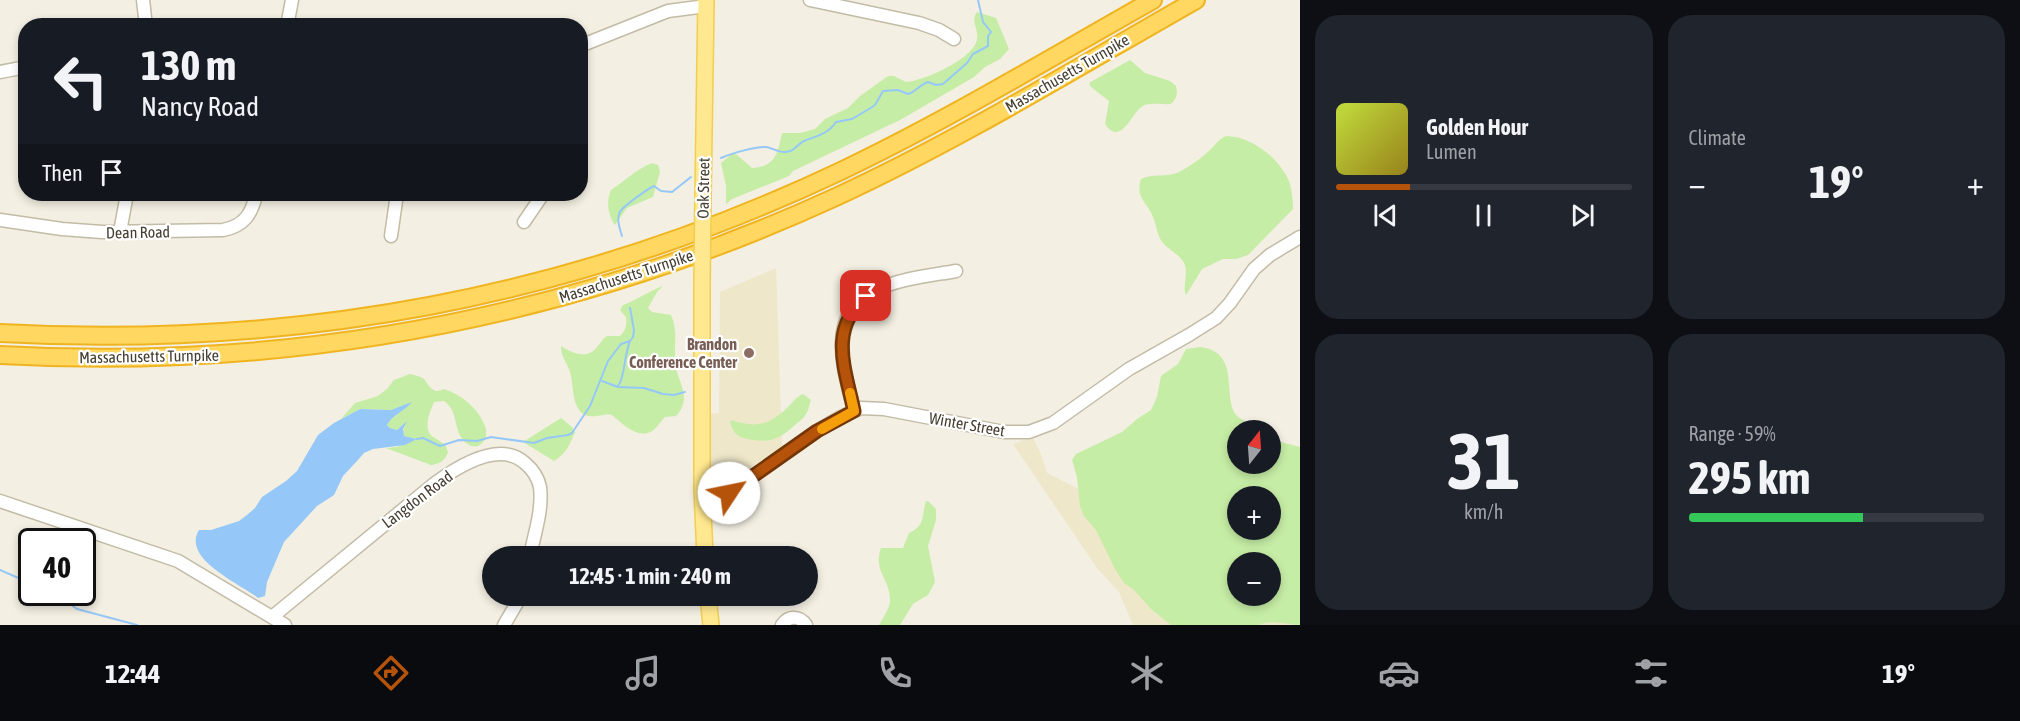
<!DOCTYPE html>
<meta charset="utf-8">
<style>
body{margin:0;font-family:"Asap Condensed",sans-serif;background:#20242c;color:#f1f3f6;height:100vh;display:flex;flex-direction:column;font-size:22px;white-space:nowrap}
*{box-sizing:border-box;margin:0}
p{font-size:20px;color:#9ea1a6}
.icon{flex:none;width:33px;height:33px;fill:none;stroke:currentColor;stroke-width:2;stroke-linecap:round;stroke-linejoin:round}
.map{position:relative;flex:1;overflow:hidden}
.details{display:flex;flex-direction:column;gap:15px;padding:15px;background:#0d0f14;width:720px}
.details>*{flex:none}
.banner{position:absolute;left:18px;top:18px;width:570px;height:183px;border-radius:24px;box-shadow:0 3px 9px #0003;background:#171b24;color:#f1f3f6;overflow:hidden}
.needle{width:39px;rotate:17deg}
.buttons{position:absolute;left:1227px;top:420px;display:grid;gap:12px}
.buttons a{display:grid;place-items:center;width:54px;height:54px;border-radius:50%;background:#171b24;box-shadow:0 3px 9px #0003;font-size:30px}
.speed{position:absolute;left:18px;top:528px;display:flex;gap:12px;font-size:30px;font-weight:700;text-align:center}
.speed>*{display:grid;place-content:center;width:78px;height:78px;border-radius:50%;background:#171b24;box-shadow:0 3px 9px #0003;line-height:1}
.speed .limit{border:3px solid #111;border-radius:9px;background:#fff;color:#111}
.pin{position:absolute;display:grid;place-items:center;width:51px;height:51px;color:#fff;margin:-26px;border-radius:12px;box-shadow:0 3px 9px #0006}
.me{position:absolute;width:66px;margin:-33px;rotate:56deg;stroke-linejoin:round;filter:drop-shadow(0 0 4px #0008)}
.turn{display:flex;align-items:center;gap:21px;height:126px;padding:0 24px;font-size:27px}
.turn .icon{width:78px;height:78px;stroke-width:2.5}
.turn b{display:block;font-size:42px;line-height:51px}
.then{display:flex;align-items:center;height:57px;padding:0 24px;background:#0003;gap:12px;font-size:22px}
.big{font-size:45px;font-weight:700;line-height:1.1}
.details .tile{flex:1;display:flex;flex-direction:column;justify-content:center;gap:9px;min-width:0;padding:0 21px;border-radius:24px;background:#20242c}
.details .dial{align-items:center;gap:0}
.dial b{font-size:78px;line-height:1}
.song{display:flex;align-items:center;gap:18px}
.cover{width:72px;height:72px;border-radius:9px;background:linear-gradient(135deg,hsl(70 70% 55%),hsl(50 70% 35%))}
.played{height:6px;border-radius:3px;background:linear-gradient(90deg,#b45309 25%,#363941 25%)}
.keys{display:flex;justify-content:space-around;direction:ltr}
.heat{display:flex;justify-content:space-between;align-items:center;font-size:33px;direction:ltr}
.charge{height:9px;border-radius:4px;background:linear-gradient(90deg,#34c759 59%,#363941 0)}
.details .tiles{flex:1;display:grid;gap:15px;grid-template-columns:repeat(2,1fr)}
.trip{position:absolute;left:482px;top:546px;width:336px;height:60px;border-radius:30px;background:#171b24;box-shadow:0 3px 9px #0003;font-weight:700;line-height:60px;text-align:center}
.tab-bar{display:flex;height:96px;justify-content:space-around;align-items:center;background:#090b0e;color:#9ea1a6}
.tab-bar .icon{width:42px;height:42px}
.tab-bar .on{color:#b45309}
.tab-bar b{font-size:27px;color:#f1f3f6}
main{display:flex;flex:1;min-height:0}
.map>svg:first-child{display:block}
.education{fill:#eee7c9;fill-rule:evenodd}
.green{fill:#c6eda5;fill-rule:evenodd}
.water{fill:#95c8f8}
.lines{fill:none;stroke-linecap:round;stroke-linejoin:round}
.stream{stroke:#95c8f8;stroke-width:2}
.minor-casing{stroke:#c2bba6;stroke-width:15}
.major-casing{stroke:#f1ce52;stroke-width:18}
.highway-casing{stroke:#efb420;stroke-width:20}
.minor{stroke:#fff;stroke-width:12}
.major{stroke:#ffe88f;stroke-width:15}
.highway{stroke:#ffd761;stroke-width:16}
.major-bridge-casing{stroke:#f1ce52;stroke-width:18;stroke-linecap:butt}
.major-bridge{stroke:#ffe88f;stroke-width:15}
.route-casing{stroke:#753606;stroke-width:15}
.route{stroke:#b45309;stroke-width:10}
.slow{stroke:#f59e0b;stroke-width:10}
.education-dot{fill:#8d6e63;stroke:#fff;stroke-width:2}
.labels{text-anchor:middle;stroke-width:4.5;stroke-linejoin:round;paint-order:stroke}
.street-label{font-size:16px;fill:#453f32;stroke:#fff}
.education-label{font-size:16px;font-weight:bold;fill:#785e54;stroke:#fff;text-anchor:end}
</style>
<main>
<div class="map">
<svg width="1300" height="625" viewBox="0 0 1300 625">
<rect width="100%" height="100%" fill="#f3efe2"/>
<!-- education -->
<path class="education" d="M776,268l6,179 -67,44 -6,-5v-72l10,-1 1,-121z
M1033,437l9,20 5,16 71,36 121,22 61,16v78h-167l-14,-33 -22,-24 -84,-124zM1238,562h32v34h-32z"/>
<!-- green -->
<path class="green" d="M977,12l19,6 13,31 -9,10 -15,8 -11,10 -72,42 -109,52 -4,5 -57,23 -6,5v-18l-5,-23 11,-9h4l16,14c24,-1 26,-16 30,-35h18l15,-4 10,-10 23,-11 12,-12 28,-20h6l12,6c18,-1 69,-24 71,-43 2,-11 -7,-17 0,-27z
M1130,60l15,13 25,8 6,5c2,8 1,12 -5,18 -8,1 -21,-2 -28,2 -11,5 -22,42 -38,18l4,-23 -18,-14 -2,-4z
M1226,136c25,0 53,22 63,45 3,9 4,19 4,28l-45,46 -12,4h-13l-21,10 -16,26c-4,-10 3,-22 -2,-32 -4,-8 -15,-13 -21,-20 -6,-7 -6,-17 -10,-26 -6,-16 -18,-18 -12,-38 12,-6 25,-1 38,-7 11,-6 23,-14 32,-23 5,-5 8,-10 15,-13z
M652,163l6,2 2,7 -7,25 -26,11 -12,17c-7,-9 -9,-25 -4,-35 13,-8 25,-21 41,-27z
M663,286l-6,6 -9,16 4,4 19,3c7,15 3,31 4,47 1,13 9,24 9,37 -1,7 -3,12 -8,17l-11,1c-4,4 -9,12 -13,14 -15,9 -30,-8 -40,-16 -9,-2 -17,4 -27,0 -14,-7 -11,-31 -15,-43 -3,-10 -9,-14 -9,-26 11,7 26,14 36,1 4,-4 5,-8 10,-11h13c6,-6 7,-11 6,-19l-6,-7 3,-5c14,-5 26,-14 40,-19z
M1201,347c41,6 20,51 36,69 7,7 21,8 30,14h-29v34h32l1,-29 10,7 19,5v178c-14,0 -28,-6 -41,0h-88l-20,-16 -17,-19 -10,-7 -9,-14 -19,-39 -12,-14 -4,-10 -3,-29 -5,-17 4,-6 46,-22 15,-13 14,-9 6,-13 4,-21 17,-12 8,-15zM1238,496h32v34h-32zM1238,562h32v34h-32z
M410,374c4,1 10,2 14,5 6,7 8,16 20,10 18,6 34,19 41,37 5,14 -7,28 -20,16 -12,-11 -6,-31 -21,-41l-10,1c-4,10 -12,27 -1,35 5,3 9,5 13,9l2,7c-4,8 -8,11 -17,12l-45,-17 11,-1 19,-8 -12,-3 -1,-3 2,-10 -8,7 -7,-2 -3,-3 2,-4 22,-18 -20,7 -31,-1 -19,10 14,-16 23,-7 9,-7 7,-9z
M803,394l8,6c-2,5 -2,10 -5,14 -2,4 -6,7 -10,10 -14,13 -23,19 -43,16 -13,-2 -19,-4 -23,-18l1,-2c26,8 37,6 57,-13 5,-5 8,-10 15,-13z
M561,418l11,9 3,5c-5,12 -9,22 -21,29l-31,-19z
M926,501h2l8,8v11l-8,26 7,36 -7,13 -15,9 -13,21h-21c4,-8 12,-17 11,-27 -1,-20 -17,-27 -9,-50h22l6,-15c17,-8 12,-16 17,-32z"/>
<!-- water -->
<path class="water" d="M412,402c-7,9 -20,13 -25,23l3,3 7,2 10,-9 -4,8 1,7 13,3 -12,6 -32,4 -9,4 -7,8 -14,15 -9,19 -17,11 -33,36 -17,40 -2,14 -7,2c-17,-14 -77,-39 -59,-68h12l28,-9 8,-6 8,-7 7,-11 24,-16 11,-10 21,-36 16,-12 26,-14 31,1z"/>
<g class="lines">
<!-- stream -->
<path class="stream" d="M721,158c9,-4 35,-12 45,-11 6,1 12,5 18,5 10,1 13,-8 20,-11 13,-5 24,-7 32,-19l16,-3 17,-10 6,-4 8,-14 15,-1 10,4c8,-2 11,-9 20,-12l8,3 7,-1 24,-21 6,-9 15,-8v-10l3,-4 -8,-10 -5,-22
M622,236c-2,-7 -6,-17 -2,-24 2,-5 29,-24 34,-26l7,5 11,1 19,-15
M602,381l16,6 26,1 19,6 11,1 11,-3
M618,386c7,-8 6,-31 12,-45
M417,439l6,-1 17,8 19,-6 18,1 14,-4 43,6 13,-5 21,-3 4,-2 18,-27 18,-45 13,-17 9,-3 3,-4 1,-7 -4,-22
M0,570l32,14
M53,592l24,17 60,16"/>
<defs>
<path id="minor" d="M143,0l3,26
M810,0l109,23 20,7 15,9
M287,26l5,-26
M580,46l88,-35 38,-5
M0,72l26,-5
M0,220l62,9 40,3 121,-2c21,-4 29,-16 33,-36
M524,222l19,-28
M120,232l7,-38
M391,236l6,-42
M854,411c-5,-22 -13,-46 -12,-69 1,-60 70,-63 114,-71
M0,501l178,60 107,64
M702,501l15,-2 12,-6 88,-62 24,-14 20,-9 23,1 120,23h25l24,-9 76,-54 60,-34 27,-17 14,-15 24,-34 16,-14 30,-18
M272,617l162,-133c23,-17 66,-45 92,-20 7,6 12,14 14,23 3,23 -6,48 -10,69
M504,625l17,-29
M782,625c7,-10 18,-9 24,0"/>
<path id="major" d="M703,197l3,-197
M702,284v205l3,67
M708,596l3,29"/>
<path id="highway" d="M0,333c296,16 573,-35 841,-162 107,-51 209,-113 312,-171
M0,355c291,16 573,-37 838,-159 123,-57 240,-129 358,-196"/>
</defs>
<!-- minor casing -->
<use href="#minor" class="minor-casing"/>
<!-- major casing -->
<use href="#major" class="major-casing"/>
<!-- highway casing -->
<use href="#highway" class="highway-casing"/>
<!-- minor -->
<use href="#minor" class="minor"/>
<!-- major -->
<use href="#major" class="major"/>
<!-- highway -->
<use href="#highway" class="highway"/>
<defs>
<path id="major-bridge" d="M702,284l1,-87"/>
</defs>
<!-- major-bridge casing -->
<use href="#major-bridge" class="major-bridge-casing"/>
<!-- major-bridge -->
<use href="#major-bridge" class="major-bridge"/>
</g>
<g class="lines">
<defs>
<path id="route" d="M729,493l88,-62 37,-20c-9,-43 -26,-81 12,-115"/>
</defs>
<!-- route casing -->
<use href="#route" class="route-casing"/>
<!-- route -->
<use href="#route" class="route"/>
<!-- slow -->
<path class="slow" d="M822,429l32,-18 -4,-18"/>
</g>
<!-- markers -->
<circle class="education-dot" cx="749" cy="353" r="6"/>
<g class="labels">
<!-- street labels -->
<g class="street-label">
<text transform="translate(1067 73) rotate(-30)" y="6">Massachusetts Turnpike</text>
<text transform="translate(703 188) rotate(-89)" y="6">Oak Street</text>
<text transform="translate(138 232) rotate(-1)" y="6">Dean Road</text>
<text transform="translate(626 276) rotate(-18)" y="6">Massachusetts Turnpike</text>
<text transform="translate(149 356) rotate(-1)" y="6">Massachusetts Turnpike</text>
<text transform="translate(967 424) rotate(10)" y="6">Winter Street</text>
<text transform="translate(417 499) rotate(-37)" y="6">Langdon Road</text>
</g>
<!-- education labels -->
<g class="education-label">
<text x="737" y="350">Brandon<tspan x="737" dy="18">Conference Center</tspan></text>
</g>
</g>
</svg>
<div class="buttons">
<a><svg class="needle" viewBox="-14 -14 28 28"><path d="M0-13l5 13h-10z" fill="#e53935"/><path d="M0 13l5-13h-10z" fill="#9ea1a6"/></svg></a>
<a>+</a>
<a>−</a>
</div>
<div class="speed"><div class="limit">40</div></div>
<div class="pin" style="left:866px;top:296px;background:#d93025"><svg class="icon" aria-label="arrive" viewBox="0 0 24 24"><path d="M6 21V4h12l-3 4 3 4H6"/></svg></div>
<svg class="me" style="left:729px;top:493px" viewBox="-20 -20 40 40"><circle r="19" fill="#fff"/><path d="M0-13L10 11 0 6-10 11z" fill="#b45309"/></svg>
<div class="trip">12:45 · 1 min · 240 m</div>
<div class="banner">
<div class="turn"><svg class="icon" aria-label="left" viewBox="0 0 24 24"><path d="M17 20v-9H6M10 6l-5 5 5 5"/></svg><div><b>130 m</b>Nancy Road</div></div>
<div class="then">Then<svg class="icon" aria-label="arrive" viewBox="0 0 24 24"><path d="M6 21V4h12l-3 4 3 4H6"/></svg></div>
</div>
</div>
<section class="details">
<div class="tiles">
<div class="tile">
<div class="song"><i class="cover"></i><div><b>Golden Hour</b><p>Lumen</p></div></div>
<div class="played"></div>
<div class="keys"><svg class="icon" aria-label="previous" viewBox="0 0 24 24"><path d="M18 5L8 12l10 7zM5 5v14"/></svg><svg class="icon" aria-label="pause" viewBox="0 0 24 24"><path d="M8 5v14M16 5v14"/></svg><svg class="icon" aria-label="next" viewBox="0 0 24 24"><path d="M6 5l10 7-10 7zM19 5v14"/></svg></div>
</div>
<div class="tile"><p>Climate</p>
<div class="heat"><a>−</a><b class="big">19°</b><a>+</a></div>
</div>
<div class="tile dial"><b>31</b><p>km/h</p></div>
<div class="tile"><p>Range · 59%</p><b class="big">295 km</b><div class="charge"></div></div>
</div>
</section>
</main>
<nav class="tab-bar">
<b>12:44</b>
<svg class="icon on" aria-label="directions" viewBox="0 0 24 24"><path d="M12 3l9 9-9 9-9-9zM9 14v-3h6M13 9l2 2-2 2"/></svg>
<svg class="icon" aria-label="music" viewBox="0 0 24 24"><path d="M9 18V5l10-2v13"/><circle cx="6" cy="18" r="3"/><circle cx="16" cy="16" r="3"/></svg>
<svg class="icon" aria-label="phone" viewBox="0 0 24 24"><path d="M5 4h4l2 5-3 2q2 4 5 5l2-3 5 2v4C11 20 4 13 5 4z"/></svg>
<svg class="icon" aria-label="climate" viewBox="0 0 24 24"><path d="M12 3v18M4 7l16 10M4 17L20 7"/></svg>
<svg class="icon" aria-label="car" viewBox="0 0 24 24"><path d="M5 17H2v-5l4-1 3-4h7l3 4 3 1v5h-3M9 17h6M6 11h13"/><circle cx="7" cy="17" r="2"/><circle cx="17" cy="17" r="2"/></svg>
<svg class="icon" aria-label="filters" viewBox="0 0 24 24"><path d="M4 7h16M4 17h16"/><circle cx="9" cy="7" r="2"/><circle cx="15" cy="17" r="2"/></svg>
<b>19°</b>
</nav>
